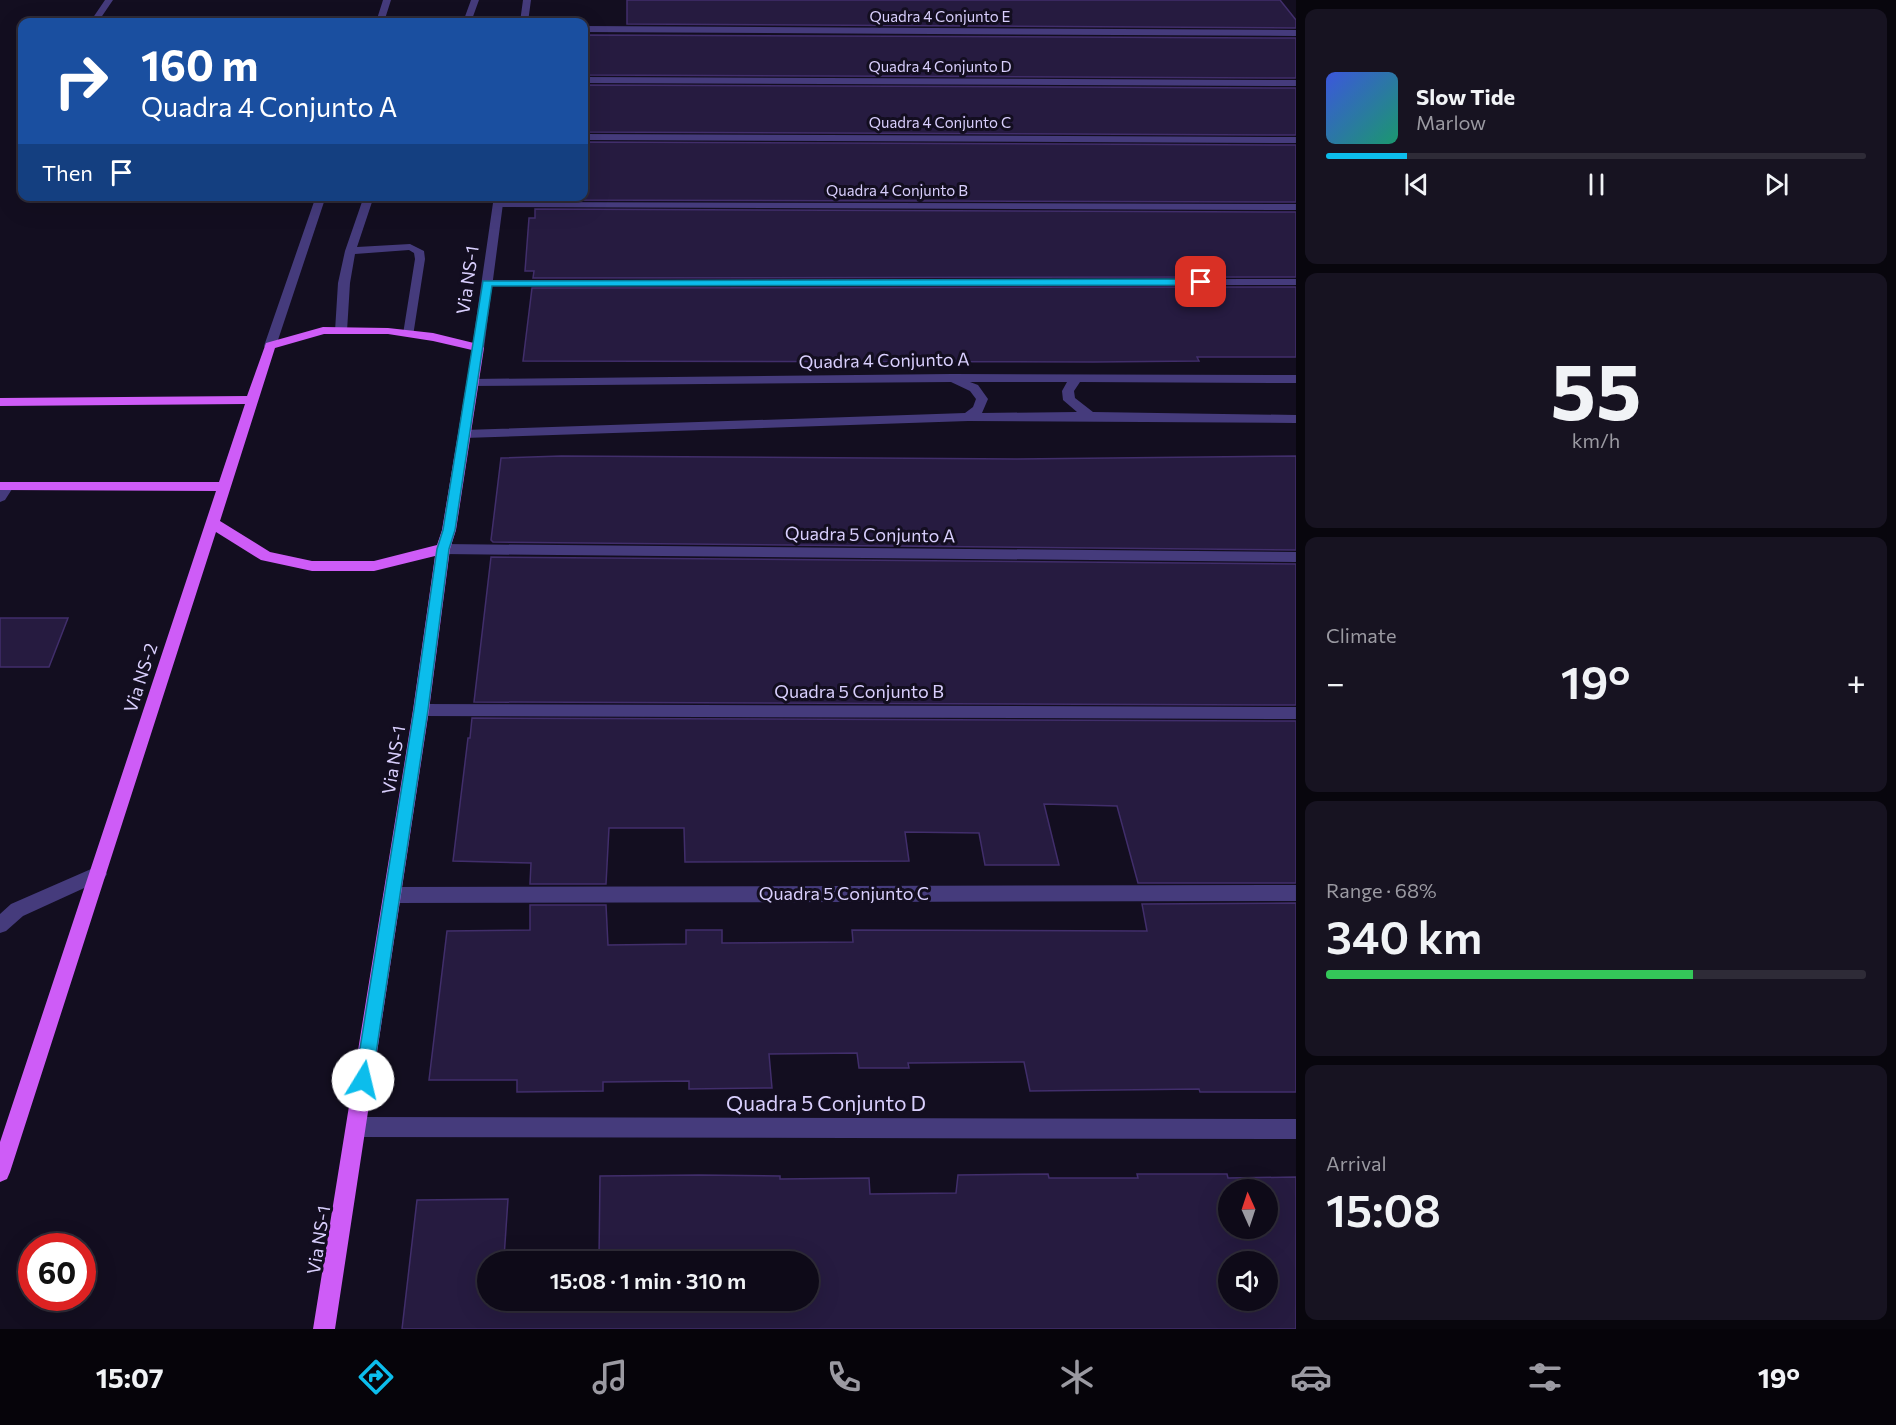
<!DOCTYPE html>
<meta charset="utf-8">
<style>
body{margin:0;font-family:Commissioner,sans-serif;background:#171321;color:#f1f3f6;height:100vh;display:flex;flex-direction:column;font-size:22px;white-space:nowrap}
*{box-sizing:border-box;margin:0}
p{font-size:20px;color:#9b9aa2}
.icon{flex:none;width:33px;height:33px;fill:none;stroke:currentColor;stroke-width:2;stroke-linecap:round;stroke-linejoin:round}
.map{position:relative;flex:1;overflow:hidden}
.drawer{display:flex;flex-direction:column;gap:9px;padding:9px;background:#08060d;width:600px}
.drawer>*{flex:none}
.guide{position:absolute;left:18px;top:18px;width:570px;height:183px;border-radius:12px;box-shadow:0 6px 24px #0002,0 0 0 2px #2e2b37;background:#1a4fa0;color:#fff;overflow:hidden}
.needle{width:39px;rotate:357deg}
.buttons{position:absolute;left:1218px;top:1179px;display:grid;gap:12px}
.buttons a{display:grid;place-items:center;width:60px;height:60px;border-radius:50%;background:#0e0a18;box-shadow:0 6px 24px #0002,0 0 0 2px #2e2b37;font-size:30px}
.speed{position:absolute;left:18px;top:1233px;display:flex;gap:12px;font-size:30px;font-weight:700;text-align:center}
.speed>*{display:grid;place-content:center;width:78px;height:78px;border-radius:50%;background:#0e0a18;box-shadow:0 6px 24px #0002,0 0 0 2px #2e2b37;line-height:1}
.speed .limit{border:9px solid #d22;background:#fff;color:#111}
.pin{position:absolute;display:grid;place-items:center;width:51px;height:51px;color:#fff;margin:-26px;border-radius:12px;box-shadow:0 3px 9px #0006}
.me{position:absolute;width:66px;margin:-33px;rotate:9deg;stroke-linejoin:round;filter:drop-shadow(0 0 4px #0008)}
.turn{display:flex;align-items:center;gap:21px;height:126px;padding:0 24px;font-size:27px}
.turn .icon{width:78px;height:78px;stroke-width:2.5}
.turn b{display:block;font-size:42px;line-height:51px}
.then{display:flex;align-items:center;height:57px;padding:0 24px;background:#0003;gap:12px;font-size:22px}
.big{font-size:45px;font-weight:600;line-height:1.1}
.drawer .widget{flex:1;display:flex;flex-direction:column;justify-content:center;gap:9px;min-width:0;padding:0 21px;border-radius:12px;background:#171321}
.drawer .dial{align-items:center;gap:0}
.dial b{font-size:78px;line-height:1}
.song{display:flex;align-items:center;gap:18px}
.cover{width:72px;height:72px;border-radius:9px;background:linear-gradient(135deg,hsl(230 70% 55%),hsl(160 70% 35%))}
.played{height:6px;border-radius:3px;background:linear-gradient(90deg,#0cbdec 15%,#2e2b37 15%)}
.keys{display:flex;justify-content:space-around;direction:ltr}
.heat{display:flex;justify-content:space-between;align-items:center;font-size:33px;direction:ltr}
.charge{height:9px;border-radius:4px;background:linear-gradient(90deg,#34c759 68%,#2e2b37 0)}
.trip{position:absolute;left:477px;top:1251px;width:342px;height:60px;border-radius:30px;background:#0e0a18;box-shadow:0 6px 24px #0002,0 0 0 2px #2e2b37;font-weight:600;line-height:60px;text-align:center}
.tabs{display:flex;height:96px;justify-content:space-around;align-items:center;background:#06040a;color:#9b9aa2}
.tabs .icon{width:42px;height:42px}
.tabs .selected{color:#0cbdec}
.tabs b{font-size:27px;color:#f1f3f6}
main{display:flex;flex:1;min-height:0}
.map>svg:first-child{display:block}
.building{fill:#261b40;stroke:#412e6b;stroke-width:1.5;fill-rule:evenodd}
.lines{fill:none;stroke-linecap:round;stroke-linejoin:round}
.service{fill:#453b7c;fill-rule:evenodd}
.minor{fill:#453b7c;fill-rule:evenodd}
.tertiary{fill:#453b7c;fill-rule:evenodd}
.primary{fill:#ce5cf7;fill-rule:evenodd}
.route{fill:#0cbdec;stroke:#087b99;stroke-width:1.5}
.labels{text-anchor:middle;stroke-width:6;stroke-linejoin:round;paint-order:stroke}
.far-street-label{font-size:15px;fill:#d9cffd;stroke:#130e20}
.street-label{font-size:18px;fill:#d9cffd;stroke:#130e20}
.near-street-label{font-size:21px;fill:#d9cffd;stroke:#130e20}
</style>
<main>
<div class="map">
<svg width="1296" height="1329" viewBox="0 0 1296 1329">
<rect width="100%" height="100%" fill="#130e20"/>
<!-- building -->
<path class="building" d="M627,0h653l16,20v8l-669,-4z
M584,35l712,3v40l-712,-3z
M584,85l712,3v47l-712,-3z
M584,142l712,3v57l-761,-2v-4h49z
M535,209l761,3v65l-763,1 1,-7h-9l4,-53h6z
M1296,287v70h-99l2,4 -106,1 -570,-1 9,-73z
M561,456l456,3 279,-3v94l-803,-8 -2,-2 10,-82z
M491,557l805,7v141l-822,-3z
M0,618h68l-19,49h-49z
M472,718l824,3v162h-158l-21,-77 -73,-2 15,61h-74l-6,-32 -74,-1 4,29 -224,1 -1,-34h-75l-3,56h-76l1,-21 -78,-2 15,-123h2z
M1296,903v189h-96l-1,-3 -169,2 -6,-29 -116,1 1,5h-50l-2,-15 -88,1 3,34 -83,1v-8l-86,1v9l-86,1v-12h-88l18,-149 83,-1v-25h76l2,40 78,-1v-14h36v13l131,-1 -1,-12 295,1 -5,-27z
M1048,1174l1,4h89l-1,-4h90l1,4 68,-1v152h-894l15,-129 91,-1 -4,59 95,1 1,-83 99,-1 81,1v3l89,-1 1,16 86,-1 2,-18zM1228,1190h40v38h-40zM488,1262h320v38h-320zM1228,1262h40v38h-40z"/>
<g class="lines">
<!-- service -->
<path class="service" d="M105,0h8l-15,22h-8z
M471,0h8l-8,22h-8z
M364,196h10l-17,51 53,-3 14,7 1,8 -12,77h-8l-2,-2 12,-75 -1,-6 -5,-3 -54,4 -5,29 -3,48 -6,3 -6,-3 3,-48 7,-32z
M7,482l7,4 -9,14 -5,2v-16z
M98,866l6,3 3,5 -3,5 -81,37 -17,15 -6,2v-19l11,-10z"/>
<!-- minor -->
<path class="minor" d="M584,26l712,4v6l-712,-4z
M584,77l712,3v6l-712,-3z
M584,134l712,3v6l-712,-3z
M498,202l798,2v6l-802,-3v-4z
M1296,279v6l-809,1 -6,-3 6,-3z
M443,544l853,8v10l-853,-8 -7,-5z
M421,704l875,3v12l-875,-3 -5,-2 -3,-4 3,-4z
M1296,885v16l-904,2 -6,-2 -3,-6 3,-6 6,-2z
M356,1117l940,2v20l-940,-2 -7,-3 -3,-7 3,-7z"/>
<!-- tertiary -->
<path class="tertiary" d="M383,0h8l-7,22h-8z
M523,0h8l-3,22h-8z
M316,196h10l-50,150 -6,4 -4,-1 -2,-3z
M494,196h10l-20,152 -6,4 -6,-4z
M952,374l344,1v8l-216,-1 -6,9 1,7 18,14 203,3v8l-328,-2 -504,17 -6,-4 6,-4 501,-17 8,-6 3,-8 -6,-8 -19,-9 -483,4 -2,-3 6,-4zM970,382h97l-5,9 1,9 14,12 -95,1 6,-14 -10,-14z"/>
<!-- primary -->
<path class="primary" d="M323,327l65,1 45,5 49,12 2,3 -28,182 -6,19 -21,161 -94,619h-22l100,-619 22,-154 -61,15h-62l-51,-11 -45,-28 -206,640 -3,7 -7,3v-40l216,-651 -216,-1v-8h219l26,-78 -245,2v-8l247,-2 19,-53zM324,334h64l45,7 39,9 -30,180 -5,15 -63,16h-62l-42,-9 -50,-31 55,-173z"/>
</g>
<!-- route -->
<path class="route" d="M1201,279l3,1v5l-712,1 -37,244 -6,19 -21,161 -56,370 -3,7 -6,2 -6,-2 -2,-7 59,-370 23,-161 6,-19 40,-249z"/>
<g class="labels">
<!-- far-street labels -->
<g class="far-street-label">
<text x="940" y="22">Quadra 4 Conjunto E</text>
<text x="940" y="72">Quadra 4 Conjunto D</text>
<text x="940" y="128">Quadra 4 Conjunto C</text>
<text x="897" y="196">Quadra 4 Conjunto B</text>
</g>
<!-- street labels -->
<g class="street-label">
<text transform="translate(468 280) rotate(-82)" y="6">Via NS-1</text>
<text transform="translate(884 361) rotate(-1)" y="6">Quadra 4 Conjunto A</text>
<text transform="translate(870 535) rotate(1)" y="6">Quadra 5 Conjunto A</text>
<text transform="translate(141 678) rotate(-72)" y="6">Via NS-2</text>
<text x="859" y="698">Quadra 5 Conjunto B</text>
<text transform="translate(394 760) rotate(-81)" y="6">Via NS-1</text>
<text x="844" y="900">Quadra 5 Conjunto C</text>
<text transform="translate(319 1240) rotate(-81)" y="6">Via NS-1</text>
</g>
<!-- near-street labels -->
<g class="near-street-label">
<text x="826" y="1111">Quadra 5 Conjunto D</text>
</g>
</g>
</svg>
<div class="buttons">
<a><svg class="needle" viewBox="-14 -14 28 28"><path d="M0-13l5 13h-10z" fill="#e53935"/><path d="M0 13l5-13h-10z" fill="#9b9aa2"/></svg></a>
<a><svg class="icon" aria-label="sound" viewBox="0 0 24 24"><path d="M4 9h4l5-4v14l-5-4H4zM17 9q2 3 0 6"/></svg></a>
</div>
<div class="speed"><div class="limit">60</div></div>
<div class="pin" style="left:1201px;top:282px;background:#d93025"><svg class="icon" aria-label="arrive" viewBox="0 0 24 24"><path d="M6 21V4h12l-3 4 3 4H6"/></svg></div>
<svg class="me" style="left:363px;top:1080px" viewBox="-20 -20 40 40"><circle r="19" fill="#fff"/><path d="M0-13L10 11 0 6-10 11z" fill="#0cbdec"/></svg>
<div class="trip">15:08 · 1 min · 310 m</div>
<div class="guide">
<div class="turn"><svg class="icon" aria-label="right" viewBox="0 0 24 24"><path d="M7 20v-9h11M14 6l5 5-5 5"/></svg><div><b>160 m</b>Quadra 4 Conjunto A</div></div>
<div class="then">Then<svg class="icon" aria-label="arrive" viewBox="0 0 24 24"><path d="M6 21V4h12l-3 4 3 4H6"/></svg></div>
</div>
</div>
<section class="drawer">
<div class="widget">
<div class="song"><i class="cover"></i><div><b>Slow Tide</b><p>Marlow</p></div></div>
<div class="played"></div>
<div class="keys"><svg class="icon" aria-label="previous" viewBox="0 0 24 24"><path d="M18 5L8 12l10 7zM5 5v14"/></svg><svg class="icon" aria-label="pause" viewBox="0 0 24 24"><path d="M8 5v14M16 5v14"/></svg><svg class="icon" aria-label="next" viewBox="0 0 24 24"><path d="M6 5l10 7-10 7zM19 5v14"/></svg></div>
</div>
<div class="widget dial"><b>55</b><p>km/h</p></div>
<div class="widget"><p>Climate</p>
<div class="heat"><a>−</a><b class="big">19°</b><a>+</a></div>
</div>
<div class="widget"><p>Range · 68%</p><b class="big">340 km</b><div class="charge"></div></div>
<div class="widget"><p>Arrival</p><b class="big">15:08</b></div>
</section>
</main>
<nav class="tabs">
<b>15:07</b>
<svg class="icon selected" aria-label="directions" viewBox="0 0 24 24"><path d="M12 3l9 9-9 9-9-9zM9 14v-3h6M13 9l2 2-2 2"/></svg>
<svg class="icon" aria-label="music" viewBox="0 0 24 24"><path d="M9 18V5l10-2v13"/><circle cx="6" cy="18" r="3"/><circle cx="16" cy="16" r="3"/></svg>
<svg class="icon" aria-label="phone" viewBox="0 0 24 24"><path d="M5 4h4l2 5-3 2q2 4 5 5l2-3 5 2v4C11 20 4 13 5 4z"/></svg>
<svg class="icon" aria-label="climate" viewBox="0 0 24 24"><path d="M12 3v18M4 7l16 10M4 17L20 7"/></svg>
<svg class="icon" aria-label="car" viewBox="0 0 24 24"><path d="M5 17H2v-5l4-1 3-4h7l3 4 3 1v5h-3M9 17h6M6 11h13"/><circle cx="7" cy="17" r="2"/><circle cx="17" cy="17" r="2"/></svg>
<svg class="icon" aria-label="filters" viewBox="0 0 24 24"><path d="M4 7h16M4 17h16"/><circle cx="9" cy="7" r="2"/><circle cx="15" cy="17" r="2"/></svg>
<b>19°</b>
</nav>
